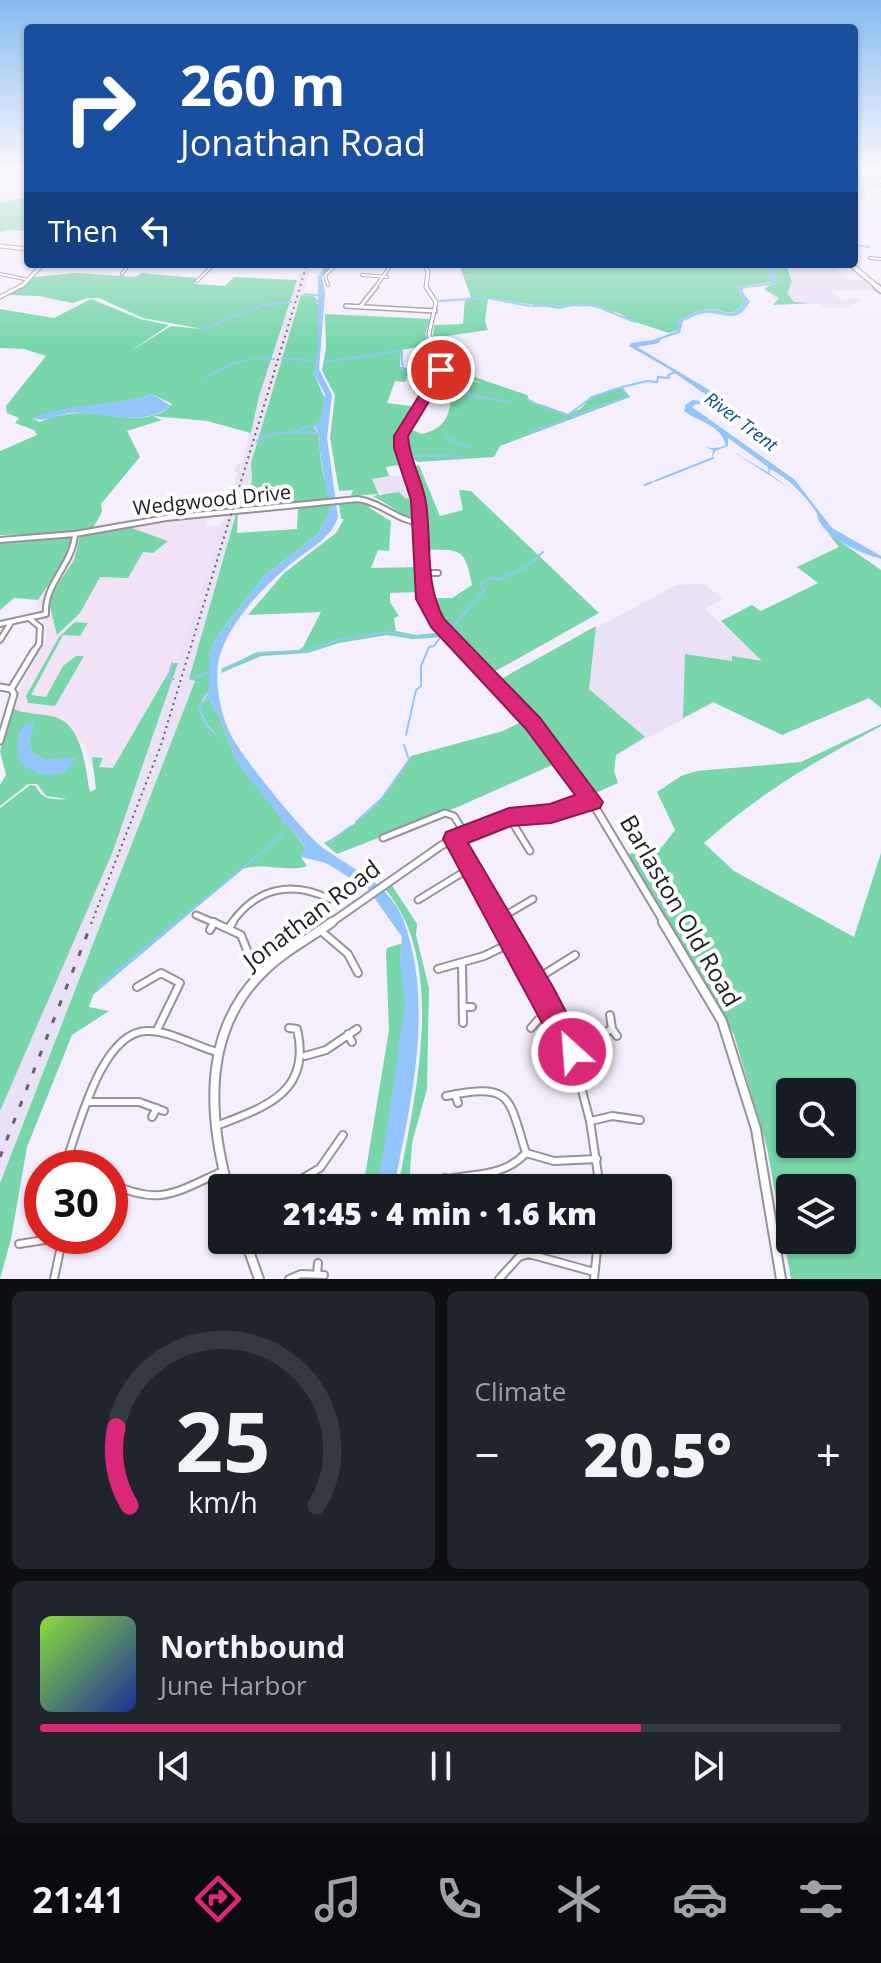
<!DOCTYPE html>
<meta charset="utf-8">
<style>
body{margin:0;font-family:"Open Sans",sans-serif;background:#20242c;color:#f1f3f6;height:100vh;display:flex;flex-direction:column;font-size:30px;white-space:nowrap}
*{box-sizing:border-box;margin:0}
p{font-size:26px;color:#9ea1a6}
.icon{flex:none;width:44px;height:44px;fill:none;stroke:currentColor;stroke-width:2;stroke-linecap:round;stroke-linejoin:round}
.map{position:relative;height:1279px;overflow:hidden}
.sheet{display:flex;flex-direction:column;gap:12px;padding:12px;background:#0d0f14;flex:1}
.sheet>*{flex:none}
.top-card{position:absolute;left:24px;top:24px;width:834px;height:244px;border-radius:8px;box-shadow:0 2px 6px #0004;background:#1a4fa0;color:#fff;overflow:hidden}
.controls{position:absolute;left:776px;top:1078px;display:grid;gap:16px}
.controls a{display:grid;place-items:center;width:80px;height:80px;border-radius:8px;background:#171b24;box-shadow:0 2px 6px #0004;font-size:40px}
.speed{position:absolute;left:24px;top:1150px;display:flex;gap:16px;font-size:40px;font-weight:700;text-align:center}
.speed>*{display:grid;place-content:center;width:104px;height:104px;border-radius:50%;background:#171b24;box-shadow:0 2px 6px #0004;line-height:1}
.speed .limit{border:12px solid #d22;background:#fff;color:#111}
.pin{position:absolute;display:grid;place-items:center;width:68px;height:68px;color:#fff;margin:-34px;border:4px solid #fff;border-radius:50%;box-shadow:0 2px 8px #0007}
.me{position:absolute;width:88px;margin:-44px;rotate:334deg;stroke-linejoin:round;filter:drop-shadow(0 0 6px #0008)}
.turn{display:flex;align-items:center;gap:28px;height:168px;padding:0 24px;font-size:36px}
.turn .icon{width:104px;height:104px;stroke-width:2.5}
.turn b{display:block;font-size:56px;line-height:68px}
.then{display:flex;align-items:center;height:76px;padding:0 24px;background:#0003;gap:16px;font-size:30px}
.big{font-size:60px;font-weight:800;line-height:1.1}
.sheet .widget{flex:1;display:flex;flex-direction:column;justify-content:center;gap:12px;min-width:0;padding:0 28px;border-radius:12px;background:#20242c}
.sheet .dial{align-items:center;gap:0}
.dial svg{height:208px;overflow:visible;fill:none;stroke:#363941;stroke-width:7;stroke-linecap:round;text-anchor:middle}
.dial text{fill:#f1f3f6;stroke:none}
.song{display:flex;align-items:center;gap:24px}
.cover{width:96px;height:96px;border-radius:12px;background:linear-gradient(135deg,hsl(90 70% 55%),hsl(230 70% 35%))}
.played{height:8px;border-radius:4px;background:linear-gradient(90deg,#db2777 75%,#363941 75%)}
.keys{display:flex;justify-content:space-around;direction:ltr}
.heat{display:flex;justify-content:space-between;align-items:center;font-size:44px;direction:ltr}
.sheet .tiles{flex:1;display:grid;gap:12px;grid-template-columns:1fr 1fr}
.widget:last-child{grid-column:span 2}
.trip{position:absolute;left:208px;top:1174px;width:464px;height:80px;border-radius:8px;background:#171b24;box-shadow:0 2px 6px #0004;font-weight:800;line-height:80px;text-align:center}
.tab-bar{display:flex;height:128px;justify-content:space-around;align-items:center;background:#090b0e;color:#9ea1a6}
.tab-bar .icon{width:56px;height:56px}
.tab-bar .selected{color:#db2777}
.tab-bar b{font-size:36px;color:#f1f3f6}
.map>svg:first-child{display:block}
.commercial{fill:#f1e2f5}
.built{fill:#ebe1f5}
.green{fill:#78d6aa;fill-rule:evenodd}
.water{fill:#93c5fa}
.lines{fill:none;stroke-linecap:round;stroke-linejoin:round}
.stream-far1{stroke:#93c5fa;stroke-width:2}
.stream{stroke:#93c5fa;stroke-width:3}
.minor-far4-casing{stroke:#97919d;stroke-width:4}
.minor-far3-casing{stroke:#97919d;stroke-width:6}
.minor-far2-casing{stroke:#97919d;stroke-width:8}
.minor-far1-casing{stroke:#97919d;stroke-width:9}
.minor-casing{stroke:#97919d;stroke-width:10}
.tertiary-far3-casing{stroke:#97919d;stroke-width:5}
.tertiary-far2-casing{stroke:#97919d;stroke-width:8}
.tertiary-far1-casing{stroke:#97919d;stroke-width:10}
.tertiary-casing{stroke:#97919d;stroke-width:12}
.trunk-far1-casing{stroke:#97919d;stroke-width:6}
.trunk-casing{stroke:#97919d;stroke-width:8}
.minor-far4{stroke:#fff;stroke-width:2}
.minor-far3{stroke:#fff;stroke-width:3}
.minor-far2{stroke:#fff;stroke-width:4}
.minor-far1{stroke:#fff;stroke-width:5}
.minor{stroke:#fff;stroke-width:6}
.tertiary-far3{stroke:#fff;stroke-width:3}
.tertiary-far2{stroke:#fff;stroke-width:4}
.tertiary-far1{stroke:#fff;stroke-width:6}
.tertiary{stroke:#fff;stroke-width:8}
.trunk-far1{stroke:#fff;stroke-width:4}
.trunk{stroke:#fff;stroke-width:5}
.rail-far1{stroke:#65626a;stroke-width:2;stroke-dasharray:2 4;stroke-linecap:butt}
.rail{stroke:#65626a;stroke-width:3;stroke-dasharray:6 12;stroke-linecap:butt}
.route{fill:#db2777;stroke:#8e194d;stroke-width:2}
.labels{text-anchor:middle;stroke-width:8;stroke-linejoin:round;paint-order:stroke}
.far-water-label{font-size:18px;font-style:italic;fill:#074e88;stroke:#fff}
.street-label{font-size:20px;fill:#201e23;stroke:#fff}
.near-street-label{font-size:24px;fill:#201e23;stroke:#fff}
</style>
<div class="map">
<svg width="881" height="1279" viewBox="0 0 881 1279">
<rect width="100%" height="100%" fill="#f5eefc"/>
<!-- commercial -->
<path class="commercial" d="M207,515v11l16,-1 -8,12 4,1 -74,223 -33,20 -15,-2 -13,-34 -28,-28 -24,-2 -20,-7 14,-33 20,-36 1,-11 -10,-14 1,-13 28,-39 7,-25z"/>
<!-- built -->
<path class="built" d="M771,264h40l25,6 11,10h18l12,10 -45,1 9,9 17,-2 3,4 -10,3 2,3h-30l-6,-5 -44,2 4,-5 -13,-11 10,-3z
M311,269l-60,194 1,18 -7,26 -19,3 12,-38h-4l3,-8 5,-1 17,-67 39,-122z
M389,476h20l7,24 -36,-7 -9,-14z
M227,514h9l-47,164 6,2 -195,501v-81l145,-339 73,-222 -4,-1z
M704,584l19,15 -18,10 69,62 -158,84 -115,-73v-3l175,-94z"/>
<!-- green -->
<path class="green" d="M28,197v34l-20,-1 -8,3v-30z
M459,264h307l6,18 -35,5 7,16c-12,17 -19,6 -35,6 -10,0 -22,7 -31,12v9l-9,3 -37,-12 -13,-8 -30,-7 -10,-2 -19,5 -72,-11 -3,23 3,9 -55,8 1,-13 29,-1 2,-25 6,-2z
M771,264l15,1 6,17 -5,3 5,-2 -5,10 7,9 18,1 -39,2 6,-7 -15,-9 13,-8z
M76,273l59,4 6,-4 56,5 -3,5 2,1 29,2 9,-9 63,3 -38,116 -8,37 -44,-12 -54,-5 9,4 -35,11 13,26 -39,47 1,8 -9,16 -38,6 -55,1v-84l37,-16 -3,-5 -19,-7 4,-5 -12,-5 -1,-7 40,-50 -22,-7 -24,-1v-39l54,9 37,-19 49,20 29,6 -40,27 42,-26 31,3 -59,-11 -44,-20h-11l-16,5 -33,-7 -30,-1 25,-18zM152,394l20,10c-20,24 -62,9 -89,9 -16,0 -29,3 -43,9l-8,-4c39,-15 80,-10 120,-24z
M301,295l12,1 6,5 -3,2 3,1v46l-5,24 12,27 -6,20 -6,6 6,8c-3,11 5,56 13,65l-88,7 7,-26 -1,-18z
M325,314l106,5 -6,15 6,11 -30,5 -1,17 37,5 -4,6 -25,-3 -3,7 -10,-1 -8,22 31,4 -18,30 5,27 -19,3 3,9 -17,3 7,16 20,-3 6,6 11,2v19c-16,-2 -28,-17 -43,-22l5,-3 -27,2 2,-6 -14,1 -9,-53 5,-43 -13,-24 4,-23z
M469,375l58,20 2,5 36,15 15,-6 12,-12 30,-10 8,10 -130,49 -6,11 -76,5c-14,-7 -14,-19 -11,-34l15,6c31,-7 28,-29 30,-54l-5,-2 35,5 -21,-7z
M419,465l21,51 23,-6 -4,-20 12,1 128,122 -105,59c-27,-14 -56,-47 -67,-74h25l20,-13c-7,-37 -11,-36 -48,-35l-4,-52 -8,-30z
M365,501l6,8 20,12 -2,30 -11,-1 -7,18 47,-1 -3,7h3l1,18 -29,1v9l9,14 -5,2 2,13 20,4 27,-3 1,5 -31,2 -26,-4 -48,8 -31,10 -47,3 -40,17 1,-4 35,-17 42,-2 4,-3 18,-35 -73,3 36,-42 52,-40 8,-14h-3l-2,-16z
M329,504l4,1 -15,29 -54,42 -48,62 -7,19v34c-17,19 -6,35 13,47 -12,-8 -23,-20 -20,-35l7,-4 11,19 16,43 69,86 -4,10 6,9c-21,7 -40,-4 -65,3l-149,126 -4,12 20,4 -37,24 -45,112 -16,92 -11,40v-96l195,-502 -6,-2 47,-165h2l-1,19 60,-4 1,-20z
M129,527l39,14 -15,12 -10,-1 -15,26 -28,-1 -20,36 -23,22 -9,-36 26,-39 6,-24z
M828,533l53,37v138l-12,-10 -87,37 -69,-33 -30,16 2,-64 47,7v-5l30,5 -41,-40 31,-16 9,6 57,-28 -21,-16 42,-20z
M73,537l-3,17 -32,46 -24,-2 -14,12v-66z
M75,622l13,1 -8,13 -17,-1 -32,60 15,2 17,-31 13,-10h8l-29,50 -27,-3 -2,-7 33,-59z
M596,626l-7,63 56,48 -29,18 -2,16 4,12 -27,12 -90,-116z
M174,663h4l-65,188 -113,260v-303l30,-23 6,1c5,14 18,14 31,13l-21,-3 -9,-12h-9l-28,22v-21l6,-10 -6,-24 12,-43c14,7 29,5 43,9 29,9 30,53 35,75l6,-3 -4,-32 11,1 -4,9 14,1zM34,724l-5,17 3,11 13,8 29,-1 -10,13 -24,2 -19,-11z
M525,720l34,42 -99,44 -123,48 -13,-11c42,-23 63,-45 87,-87l92,-25z
M881,724v2c-67,36 -120,66 -177,117l30,28 120,66 27,-84v426h-90l-24,-131 -33,-113 -106,-181 34,-7 13,-17 -18,-38 24,-16 16,-5 104,-9zM790,1092h52v52h-52zM790,1188h52v52h-52z
M391,884l26,40 -1,11 13,53 -2,101 -15,54 -3,45h-11c16,-89 51,-224 -13,-299z
M400,944l2,1c-5,21 5,41 3,62 -5,61 -18,121 -27,181h-15l26,-158 -3,-78 1,-4z"/>
<!-- water -->
<path class="water" d="M334,264l-12,12 3,17 -6,76 13,26 -5,43 11,79c-7,22 -29,32 -46,46 -29,24 -67,63 -74,101 -3,22 3,52 13,71 10,21 74,100 92,113 29,21 66,35 80,71 32,86 8,182 -9,269h-16l27,-183 -5,-44 2,-24 -34,-48 -42,-26 -25,-6 4,-11 -18,-21 -7,-2 2,-3 -46,-59 -16,-43 -11,-19 -7,4v12l7,13 13,13 -15,-12 -9,-20 11,-18v-34l7,-19 48,-62 54,-42 15,-29 -6,-12 -8,-47 1,-11 -6,-10 6,-4 5,-27 -11,-20 4,-24v-73l6,-11z
M766,264h5l7,20 -34,4 -2,3 8,11c-14,22 -21,12 -41,11 -8,-1 -18,5 -26,8l-3,12 -19,6 -2,4 -22,4 84,50 5,7 -3,4 -27,-4 -4,3 103,73 37,48 49,28v3c-20,-6 -48,-17 -60,-35 -4,-5 -2,-6 -5,-12 -11,-17 -28,-34 -46,-43v5l19,14 -55,-36 35,21 -1,-6 -40,-29v8l-13,5 -3,7 1,-8 -17,-8c11,5 17,9 30,3 -5,-20 -27,-23 -42,-34l2,-7 7,-4 21,3 1,-2 -46,-32 -40,-23 2,-3 22,-3 24,-9 1,-10c9,-5 21,-12 31,-12 16,0 23,12 35,-6l-7,-16 34,-4z
M152,394l19,12c-29,23 -69,4 -102,7 -13,2 -24,10 -37,5 38,-16 79,-10 120,-24z
M29,722l5,2 -5,17 3,11 13,8 26,-3 3,4c-11,20 -37,17 -53,2 -7,-12 -5,-34 8,-41z"/>
<g class="lines">
<!-- stream-far1 -->
<path class="stream-far1" d="M854,245l15,2
M304,294l18,2
M487,298l43,8
M440,301l44,-3
M533,306l60,-1 42,17
M204,329l58,-24 29,-3
M376,354l26,-3v8
M258,358l16,1
M282,358l8,1
M293,359l22,2
M402,360l1,10 20,1 11,5
M324,362l49,-7
M206,377l25,-13 21,-5
M445,378l8,3v4l13,3 3,7 41,7
M527,399l9,5
M540,405l28,10 24,-18 30,-10
M588,411l38,-14 -4,-10 25,-6 10,1 1,-5 11,1 -1,-3 8,-3
M568,419l19,-8
M295,432l23,1
M528,433l37,-13
M270,434l24,-2 21,-8
M444,437l25,10
M257,441l11,-6
M409,456h26
M437,456h11
M450,456l12,1
M655,481l58,-23
M645,485l7,-3
M450,630l35,-41 -5,-5 11,-7 7,3 27,-13 18,-15
M172,663l-3,16h5
M223,669l37,-16 47,-2 31,-11 49,-8 27,5 30,-4
M191,679l18,-7
M406,735l10,-45 5,-4v-20l8,-19 5,-1 8,-11
M356,822l26,-24 27,-38 -5,-15
M330,842l21,-16
M175,924l109,-90"/>
<!-- stream -->
<path class="stream" d="M99,987l78,-65"/>
<defs>
<path id="minor-far4" d="M854,184l8,5
M862,199l4,-10 15,-4
M870,258l11,1
M0,274l29,6
M122,274l7,-10
M362,275l25,2
M197,281l17,-17
M328,285l-3,-10 12,-11
M374,289l15,-21"/>
<path id="minor-far3" d="M346,306l89,5
M360,307l16,-20
M418,361l22,-2"/>
<path id="minor-far2" d="M422,573h16
M30,619l10,8 -1,17 -6,9
M0,624l46,-10c-2,-31 27,-49 29,-80l91,-16 192,-19c23,3 39,22 63,24
M0,640l10,-16"/>
<path id="minor-far1" d="M0,687l11,2
M11,689l23,-38
M0,741l14,-47 -3,-5
M509,817l21,34
M383,838l62,-25 9,3 11,18
M454,840l47,84
M418,900l52,-32
M196,915l21,9
M499,919l34,-20
M231,924c25,-36 60,-44 99,-25"/>
<path id="minor" d="M213,922l28,13 10,25 11,12
M500,922l71,127 19,72 10,67
M229,928l4,-6
M210,930l4,-8
M321,931l27,23 10,19
M462,963l1,60
M438,969l46,-13 27,-13
M535,980l40,-25
M137,987l24,-14 19,10 -23,47
M463,1007h9
M531,1028l7,-8 15,-7
M612,1029l5,7
M348,1034l4,8
M571,1049l41,-20 -2,-14
M305,1056l21,-6 31,-21
M455,1094l3,9
M446,1096c66,-13 62,-1 80,57l28,8 43,-2
M89,1102h50l25,9
M152,1117l5,-9
M591,1121l21,-5 28,4
M216,1126c50,-19 96,-34 81,-97l-8,-1
M64,1168c14,-37 36,-135 82,-137 23,-1 49,15 71,21
M445,1178l2,10
M434,1182c33,-10 67,-2 92,-29
M110,1183c50,24 66,9 113,-12
M286,1188l34,-20 23,-33
M19,1244l44,-7
M317,1274l1,-11
M54,1279l9,-43
M289,1279l12,-5 23,1
M499,1279l20,-22 10,-3 65,18
M594,1279l4,-39"/>
<path id="tertiary-far3" d="M854,181l27,-6
M0,246l28,3
M0,297l23,-12 20,-21
M401,446v-10l40,-66 -12,-36 7,-32 -10,-15 2,-15 -4,-8"/>
<path id="tertiary-far2" d="M401,444l17,54 6,101 14,24 29,30
M0,540l75,-6"/>
<path id="tertiary-far1" d="M465,651l68,72 59,79 73,122
M329,924l113,-79 67,-28 42,-4 19,-8 21,-3"/>
<path id="tertiary" d="M663,922l59,99 34,108 25,150
M228,1188c-20,-73 -25,-157 34,-215 19,-20 48,-35 70,-51
M245,1240l14,39"/>
<path id="trunk-far1" d="M850,264l30,25"/>
<path id="trunk" d="M877,287l4,3"/>
</defs>
<!-- minor-far4 casing -->
<use href="#minor-far4" class="minor-far4-casing"/>
<!-- minor-far3 casing -->
<use href="#minor-far3" class="minor-far3-casing"/>
<!-- minor-far2 casing -->
<use href="#minor-far2" class="minor-far2-casing"/>
<!-- minor-far1 casing -->
<use href="#minor-far1" class="minor-far1-casing"/>
<!-- minor casing -->
<use href="#minor" class="minor-casing"/>
<!-- tertiary-far3 casing -->
<use href="#tertiary-far3" class="tertiary-far3-casing"/>
<!-- tertiary-far2 casing -->
<use href="#tertiary-far2" class="tertiary-far2-casing"/>
<!-- tertiary-far1 casing -->
<use href="#tertiary-far1" class="tertiary-far1-casing"/>
<!-- tertiary casing -->
<use href="#tertiary" class="tertiary-casing"/>
<!-- trunk-far1 casing -->
<use href="#trunk-far1" class="trunk-far1-casing"/>
<!-- trunk casing -->
<use href="#trunk" class="trunk-casing"/>
<!-- minor-far4 -->
<use href="#minor-far4" class="minor-far4"/>
<!-- minor-far3 -->
<use href="#minor-far3" class="minor-far3"/>
<!-- minor-far2 -->
<use href="#minor-far2" class="minor-far2"/>
<!-- minor-far1 -->
<use href="#minor-far1" class="minor-far1"/>
<!-- minor -->
<use href="#minor" class="minor"/>
<!-- tertiary-far3 -->
<use href="#tertiary-far3" class="tertiary-far3"/>
<!-- tertiary-far2 -->
<use href="#tertiary-far2" class="tertiary-far2"/>
<!-- tertiary-far1 -->
<use href="#tertiary-far1" class="tertiary-far1"/>
<!-- tertiary -->
<use href="#tertiary" class="tertiary"/>
<!-- trunk-far1 -->
<use href="#trunk-far1" class="trunk-far1"/>
<!-- trunk -->
<use href="#trunk" class="trunk"/>
<!-- rail-far1 -->
<path class="rail-far1" d="M91,924l70,-179 146,-481"/>
<!-- rail -->
<path class="rail" d="M0,1157l92,-235"/>
</g>
<!-- sky -->
<linearGradient id="sky" x2="0" y2="1"><stop stop-color="#86bbef"/><stop offset="0.48" stop-color="#faf7fe"/><stop offset="1" stop-color="#faf7fe" stop-opacity="0"/></linearGradient>
<rect width="881" height="347" fill="url(#sky)"/>
<!-- route -->
<path class="route" d="M437,367l11,3 -40,66c1,24 15,44 18,67 6,39 -2,80 18,116l96,99 63,84 -3,6 -49,15 -40,3 -43,17 85,144 29,55 4,10 -4,10 -10,3 -9,-3 -120,-223 3,-7 63,-24 41,-4 25,-9 -49,-66 -95,-102 -15,-28 -5,-99 -17,-52v-12z"/>
<g class="labels">
<!-- far-water labels -->
<g class="far-water-label">
<text transform="translate(741 422) rotate(37)" y="6">River Trent</text>
</g>
<!-- street labels -->
<g class="street-label">
<text transform="translate(212 500) rotate(-6)" y="7">Wedgwood Drive</text>
</g>
<!-- near-street labels -->
<g class="near-street-label">
<text transform="translate(680 911) rotate(60)" y="8">Barlaston Old Road</text>
<text transform="translate(312 915) rotate(-37)" y="8">Jonathan Road</text>
</g>
</g>
</svg>
<div class="controls">
<a><svg class="icon" aria-label="search" viewBox="0 0 24 24"><circle cx="10" cy="10" r="6"/><path d="M15 15l6 6"/></svg></a>
<a><svg class="icon" aria-label="layers" viewBox="0 0 24 24"><path d="M12 4l9 5-9 5-9-5zM3 14l9 5 9-5"/></svg></a>
</div>
<div class="speed"><div class="limit">30</div></div>
<div class="pin" style="left:441px;top:370px;background:#d93025"><svg class="icon" aria-label="arrive" viewBox="0 0 24 24"><path d="M6 21V4h12l-3 4 3 4H6"/></svg></div>
<svg class="me" style="left:572px;top:1052px" viewBox="-20 -20 40 40"><circle r="17" fill="#db2777" stroke="#fff" stroke-width="3"/><path d="M0-11L8 9 0 5-8 9z" fill="#fff"/></svg>
<div class="trip">21:45 · 4 min · 1.6 km</div>
<div class="top-card">
<div class="turn"><svg class="icon" aria-label="right" viewBox="0 0 24 24"><path d="M7 20v-9h11M14 6l5 5-5 5"/></svg><div><b>260 m</b>Jonathan Road</div></div>
<div class="then">Then<svg class="icon" aria-label="left" viewBox="0 0 24 24"><path d="M17 20v-9H6M10 6l-5 5 5 5"/></svg></div>
</div>
</div>
<section class="sheet">
<div class="tiles">
<div class="widget dial"><svg viewBox="0 0 100 80">
<path d="M14 69A42 42 0 1 1 86 69"/>
<path d="M14 69A42 42 0 0 1 9 39" stroke="#db2777"/>
<text x="50" y="56" font-size="32" font-weight="700">25</text>
<text x="50" y="72" font-size="11">km/h</text>
</svg></div>
<div class="widget"><p>Climate</p>
<div class="heat"><a>−</a><b class="big">20.5°</b><a>+</a></div>
</div>
<div class="widget">
<div class="song"><i class="cover"></i><div><b>Northbound</b><p>June Harbor</p></div></div>
<div class="played"></div>
<div class="keys"><svg class="icon" aria-label="previous" viewBox="0 0 24 24"><path d="M18 5L8 12l10 7zM5 5v14"/></svg><svg class="icon" aria-label="pause" viewBox="0 0 24 24"><path d="M8 5v14M16 5v14"/></svg><svg class="icon" aria-label="next" viewBox="0 0 24 24"><path d="M6 5l10 7-10 7zM19 5v14"/></svg></div>
</div>
</div>
</section>
<nav class="tab-bar">
<b>21:41</b>
<svg class="icon selected" aria-label="directions" viewBox="0 0 24 24"><path d="M12 3l9 9-9 9-9-9zM9 14v-3h6M13 9l2 2-2 2"/></svg>
<svg class="icon" aria-label="music" viewBox="0 0 24 24"><path d="M9 18V5l10-2v13"/><circle cx="6" cy="18" r="3"/><circle cx="16" cy="16" r="3"/></svg>
<svg class="icon" aria-label="phone" viewBox="0 0 24 24"><path d="M5 4h4l2 5-3 2q2 4 5 5l2-3 5 2v4C11 20 4 13 5 4z"/></svg>
<svg class="icon" aria-label="climate" viewBox="0 0 24 24"><path d="M12 3v18M4 7l16 10M4 17L20 7"/></svg>
<svg class="icon" aria-label="car" viewBox="0 0 24 24"><path d="M5 17H2v-5l4-1 3-4h7l3 4 3 1v5h-3M9 17h6M6 11h13"/><circle cx="7" cy="17" r="2"/><circle cx="17" cy="17" r="2"/></svg>
<svg class="icon" aria-label="filters" viewBox="0 0 24 24"><path d="M4 7h16M4 17h16"/><circle cx="9" cy="7" r="2"/><circle cx="15" cy="17" r="2"/></svg>
</nav>
